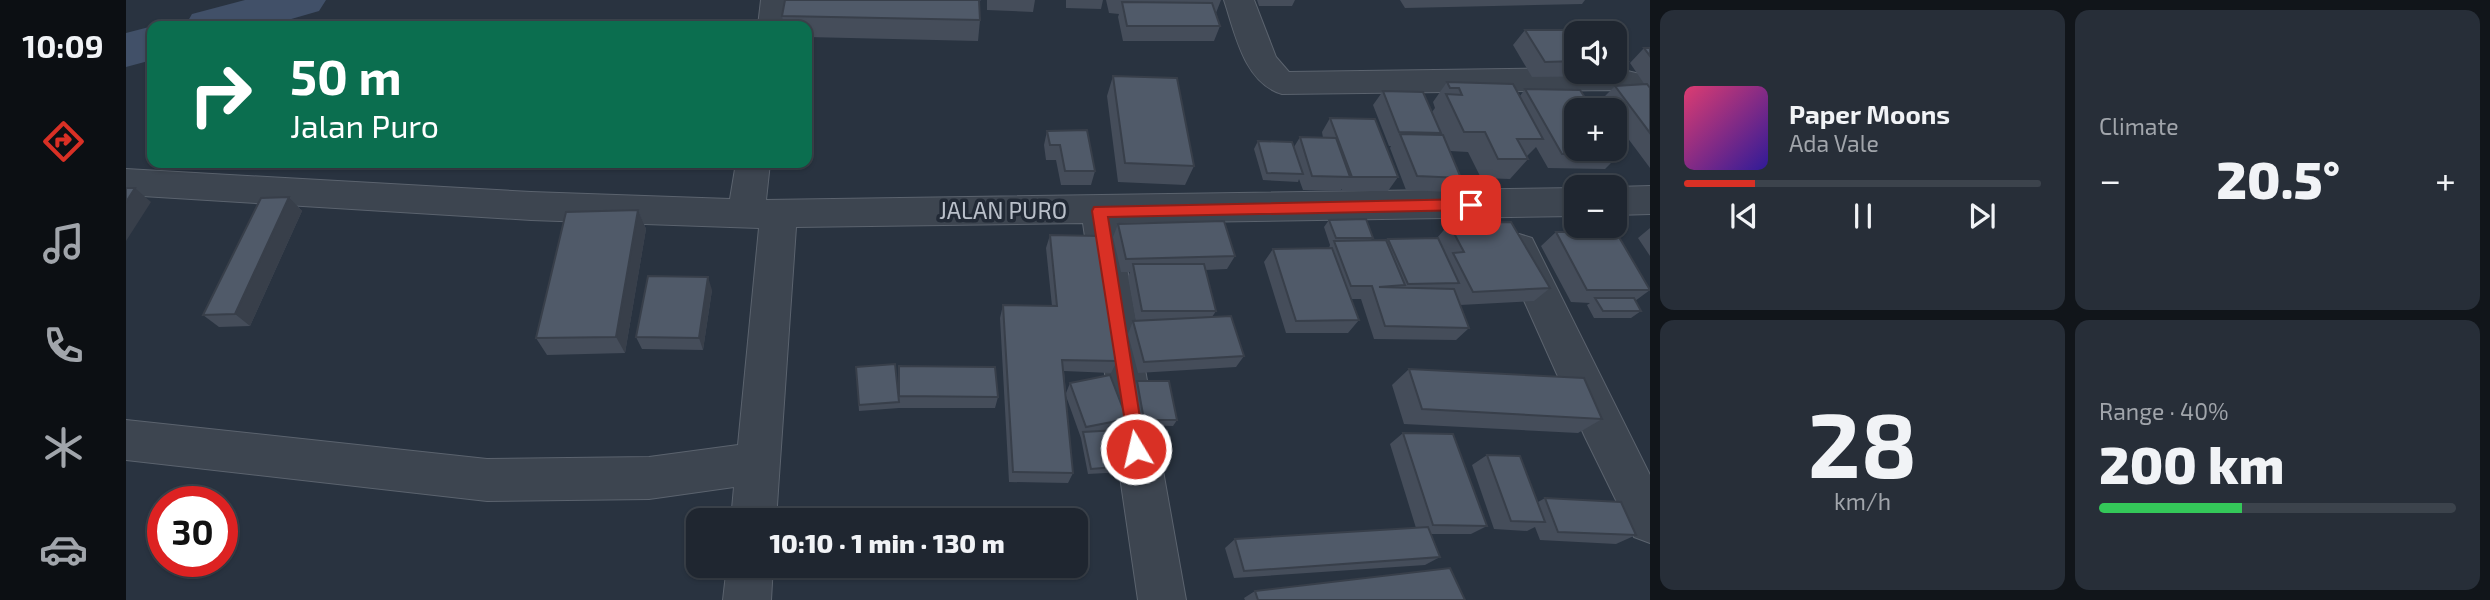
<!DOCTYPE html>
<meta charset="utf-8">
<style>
body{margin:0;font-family:"Exo 2",sans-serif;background:#272e38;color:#f1f3f6;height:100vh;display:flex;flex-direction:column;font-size:26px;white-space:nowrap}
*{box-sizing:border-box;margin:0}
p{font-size:23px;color:#a1a5ab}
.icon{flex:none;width:38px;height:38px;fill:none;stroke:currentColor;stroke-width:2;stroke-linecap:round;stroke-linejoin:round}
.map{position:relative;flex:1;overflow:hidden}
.side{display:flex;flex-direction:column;gap:10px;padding:10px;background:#11151a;width:840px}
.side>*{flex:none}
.guide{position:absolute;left:21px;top:21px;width:665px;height:147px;border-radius:14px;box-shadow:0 2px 5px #0004,0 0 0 2px #3c434c;background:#0b6e4f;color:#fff;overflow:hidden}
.fabs{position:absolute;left:1438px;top:21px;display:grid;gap:14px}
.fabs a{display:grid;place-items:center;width:63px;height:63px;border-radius:14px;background:#1f2630;box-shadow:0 2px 5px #0004,0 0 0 2px #3c434c;font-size:35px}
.speed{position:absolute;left:21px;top:486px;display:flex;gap:14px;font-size:35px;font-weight:700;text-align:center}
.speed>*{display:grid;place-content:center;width:91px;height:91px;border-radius:50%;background:#1f2630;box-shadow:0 2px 5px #0004,0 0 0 2px #3c434c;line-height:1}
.speed .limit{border:10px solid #d22;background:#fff;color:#111}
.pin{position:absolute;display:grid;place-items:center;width:60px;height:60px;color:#fff;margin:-30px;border-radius:14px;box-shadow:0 4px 10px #0006}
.me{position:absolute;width:77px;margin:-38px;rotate:351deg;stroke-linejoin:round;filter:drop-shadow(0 0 5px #0008)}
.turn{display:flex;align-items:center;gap:24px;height:147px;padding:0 28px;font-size:32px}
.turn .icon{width:91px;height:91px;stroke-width:2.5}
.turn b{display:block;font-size:49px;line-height:60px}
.big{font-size:52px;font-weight:800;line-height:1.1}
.side .tile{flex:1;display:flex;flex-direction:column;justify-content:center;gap:10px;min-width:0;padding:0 24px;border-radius:14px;background:#272e38}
.side .dial{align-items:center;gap:0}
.dial b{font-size:91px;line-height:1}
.song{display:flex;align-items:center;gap:21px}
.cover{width:84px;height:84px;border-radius:10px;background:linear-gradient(135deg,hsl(340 70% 55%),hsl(250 70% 35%))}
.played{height:7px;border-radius:4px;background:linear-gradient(90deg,#d93025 20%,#3c434c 20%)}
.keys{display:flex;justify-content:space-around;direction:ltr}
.heat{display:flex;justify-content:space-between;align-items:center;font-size:38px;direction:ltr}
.charge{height:10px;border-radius:5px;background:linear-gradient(90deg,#34c759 40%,#3c434c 0)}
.side .tiles{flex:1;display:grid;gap:10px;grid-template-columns:repeat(2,1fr)}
.trip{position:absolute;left:560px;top:508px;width:402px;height:70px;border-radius:14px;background:#1f2630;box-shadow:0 2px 5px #0004,0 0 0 2px #3c434c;font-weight:800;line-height:70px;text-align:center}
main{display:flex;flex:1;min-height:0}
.tab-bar{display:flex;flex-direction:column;width:126px;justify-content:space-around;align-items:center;background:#0c0f13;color:#a1a5ab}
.tab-bar .icon{width:49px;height:49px}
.tab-bar .current{color:#d93025}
.tab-bar b{font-size:32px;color:#f1f3f6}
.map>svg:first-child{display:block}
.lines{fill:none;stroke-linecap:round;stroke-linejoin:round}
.river{fill:#415068;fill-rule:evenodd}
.minor-casing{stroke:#5b636e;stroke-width:2}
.minor{fill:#3d4550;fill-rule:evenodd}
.wall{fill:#454d5a}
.shaded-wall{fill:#383f4a}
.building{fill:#505a69;stroke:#383f4a;stroke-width:2}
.route{fill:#d93025;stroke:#8d1f18;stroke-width:2}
.labels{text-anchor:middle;stroke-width:7;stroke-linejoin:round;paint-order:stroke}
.street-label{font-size:23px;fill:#bac0ca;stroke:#222a36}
</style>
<main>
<nav class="tab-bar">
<b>10:09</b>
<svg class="icon current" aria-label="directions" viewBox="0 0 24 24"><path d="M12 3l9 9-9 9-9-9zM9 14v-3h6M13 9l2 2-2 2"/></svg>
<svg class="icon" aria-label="music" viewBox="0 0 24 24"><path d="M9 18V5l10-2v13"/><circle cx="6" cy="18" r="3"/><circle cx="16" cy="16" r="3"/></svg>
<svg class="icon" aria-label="phone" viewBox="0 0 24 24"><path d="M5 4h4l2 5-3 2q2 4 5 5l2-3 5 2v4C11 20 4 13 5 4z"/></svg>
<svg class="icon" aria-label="climate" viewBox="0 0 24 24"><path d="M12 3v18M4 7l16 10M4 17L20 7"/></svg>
<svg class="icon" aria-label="car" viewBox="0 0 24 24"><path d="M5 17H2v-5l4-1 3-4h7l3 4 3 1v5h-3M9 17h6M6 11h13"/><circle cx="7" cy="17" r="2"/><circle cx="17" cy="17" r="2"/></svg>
</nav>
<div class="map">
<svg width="1524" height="600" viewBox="0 0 1524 600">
<rect width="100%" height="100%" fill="#293340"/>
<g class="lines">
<!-- river -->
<path class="river" d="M119,0h81l-7,11 -52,15h-82l7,-12z
M27,26l-1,34 -26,7v-34z"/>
<defs>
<path id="minor" d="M635,0h30l-3,26h-30z
M1098,0h30l22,57 13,15 288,-4v4h38v-4l25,6 10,11v33l-12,-4 -19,-23 -5,-1 -332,4c-38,-11 -47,-61 -58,-94z
M610,163h34l-4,37 811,-12v28l-458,7 67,377h-48l-55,-377 -287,4 -20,293h-45l3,-33 -85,12 -162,2 -361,-41v-40l361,39 162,-2 89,-12 21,-217 -228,-8 -405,-25v-26l405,23 199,7z
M1524,186v28l-35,1v-28z
M1393,234l13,4 118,237v68l-16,-6 -49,-100 -84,-188 5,-11z
M601,565h46l-2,35h-48z"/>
</defs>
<!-- minor casing -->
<use href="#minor" class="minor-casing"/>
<!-- minor -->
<use href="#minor" class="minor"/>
</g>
<!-- wall -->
<path class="wall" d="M659,0h196l-2,2 1,18 -2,21 -171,-4v-11h-23l-2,-10z
M861,0h48l-2,12 -46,-2z
M940,0h37l-2,9 -35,-1z
M980,0h115l-5,13 4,13 -6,15h-91l-5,-24 1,-3 -10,-1z
M1131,0h38l-3,6h-33z
M1274,0h185l-3,4 -177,4z
M1399,30l52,3v39h38v-28l13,17 -14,15 -82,1 -19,-32z
M1518,48h6v120l-35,-47v-11h-8l-7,-9 15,-15 30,-1 -15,-22z
M987,76l81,90 -9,19 -67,-3 -11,-86z
M1321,82l73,14 5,-7 95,65 -15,15 -57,-1 -12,-21 -10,10 2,2 -18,20 -29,-1 -13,-26 -18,-1 11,27 -12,14 -43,-2 -16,-42 1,-2h-2l-16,-41 10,-14 49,21 3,-4 -2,-6z
M1204,118l68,59 -10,14h-46v-2l-2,2 -37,-1 -4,-11 -1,3 -35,-2 -9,-31 4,-8 36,6 6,-10 23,1 -1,-6z
M921,131l48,40 -4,14h-30l-5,-25h-10l-2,-15z
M163,197l13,14 -52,115 -31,1 -16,-12z
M512,210l8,19 -21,124 -78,2 -11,-17z
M1203,220l44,18 -2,2 15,1 2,-2 49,-1 12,-14 101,64 -16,13 -74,4 9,23 -13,12 -82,-1 -13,-40h-10l8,21 -11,13h-62l-22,-71 9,-13 56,-1 1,-3 -6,-18z
M992,224l117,32 -8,13 -22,1 11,41 -4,6 32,39 -8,11 -98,6 -10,-39 5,-13h3l-8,-44 2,-5h-9l-8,-35z
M1524,228v28l-12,-18z
M1430,232l94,58 -15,11 6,10 -10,7h-37l-7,-13 3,-2 -19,-1 -30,-56z
M924,235l67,126 -6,12 -47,-2 2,22 4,-10 57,36 -6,11h-2l8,36 -3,6 -36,2 -7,-36 -15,-42 7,77 -5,10 -59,-1 -9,-164 3,-13 49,1 -6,-58z
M586,290l-9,60 -61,-1 -6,-12z
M773,366l99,31 -3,11h-96l-40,3 -3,-44 43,33z
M1283,369l193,50 -24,14 -174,-9 -12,-39z
M1011,381l40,39 -4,6 -33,-1 -6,-38z
M1277,433l84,93 -16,8h-41l10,23 -15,8 -191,13 -9,-30 10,-9 181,-11 -26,-84z
M1361,455l51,47 7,-4 91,37 -20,9 -76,-4 -5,-13 -8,4 -33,-2 -22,-64z
M1129,591l210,9h-220l-1,-2z"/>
<!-- shaded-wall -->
<path class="shaded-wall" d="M9,188l16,14 -25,39v-39z
M163,197l13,14 -52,115 -15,-12z
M512,210l8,19 -21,124 -9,-16z
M582,277l4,13 -9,60 -4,-12z"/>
<!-- building -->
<path class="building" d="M659,0h194l1,20 -198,-4z
M996,2l90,1 8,23h-93z
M1399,30h80l3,3h-31v28l-32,1z
M1489,44l13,17h-13z
M1518,48h6v8z
M987,76l64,2 17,88 -69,-3z
M1321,82l66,2 30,55h-26l11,20h-30l-13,-27h-21l-18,-38 16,1 -3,-7h-9z
M1521,84l3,4v45l-35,-47z
M1399,89l55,1 13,20h-16v39h38v-3l5,8h-58z
M1257,91l40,1 18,41 -42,-1z
M1204,118l45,1 23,58h-46z
M961,130l8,41h-30l-5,-26h-10l-3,-14z
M1274,134l43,1 18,43 -44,-2z
M1174,137l36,1 14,39 -38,-1z
M1132,141l34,1 11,32 -36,-1z
M0,188h9l-9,14z
M163,197l-54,117 -32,1 58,-117z
M512,210l-22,127 -80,1 30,-126z
M1240,219l7,19h-37l-7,-18z
M1098,221l11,35 -109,3 -8,-35z
M1385,222l39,66 -77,4 -20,-39 11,-1 -15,-28z
M1430,232h60l34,58h-63z
M924,235l49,1 18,125 -55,-1 11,113 -60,-1 -10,-167 54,1z
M1312,238l21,45 -51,1 -20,-45z
M1260,240l19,45 -26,2 75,2 15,39 -84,-2 -13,-40h-21l-17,-45z
M1206,248l27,72 -63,1 -23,-72z
M1007,264h71l12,47h-74z
M522,276l60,1 -9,61 -63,-1z
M1469,298h39l7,13h-38z
M1105,316l13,40 -100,6 -11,-41z
M769,364l4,38 -40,3 -3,-38z
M773,366l96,1 3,30 -99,-1z
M1283,369l175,9 18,41 -180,-10z
M984,375l17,44 -41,8 -16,-44z
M1011,381h32l8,39h-33z
M993,430l8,36 -36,3 -8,-37z
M1277,433l50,1 34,92 -54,-1z
M1361,455l33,1 25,66 -34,-1z
M1419,498l76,4 15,33 -78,-3z
M1302,527l12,30 -196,14 -9,-32z
M1324,568l15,32h-207l-3,-9z"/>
<!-- route -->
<path class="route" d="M1345,199l8,6 -8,5 -363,7 37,232 -3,5 -6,3 -6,-3 -38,-243 2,-4z"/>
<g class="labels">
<!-- street labels -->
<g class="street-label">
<text x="877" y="219">JALAN PURO</text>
</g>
</g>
</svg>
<div class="fabs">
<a><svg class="icon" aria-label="sound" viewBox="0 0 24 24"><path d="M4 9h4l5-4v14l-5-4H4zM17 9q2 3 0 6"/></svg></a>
<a>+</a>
<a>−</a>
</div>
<div class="speed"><div class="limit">30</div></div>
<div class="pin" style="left:1345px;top:205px;background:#d93025"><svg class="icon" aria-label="arrive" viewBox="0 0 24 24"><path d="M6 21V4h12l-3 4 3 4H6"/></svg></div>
<svg class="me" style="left:1010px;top:449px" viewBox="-20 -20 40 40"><circle r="17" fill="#d93025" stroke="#fff" stroke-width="3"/><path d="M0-11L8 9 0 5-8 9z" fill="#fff"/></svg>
<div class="trip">10:10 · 1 min · 130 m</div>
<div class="guide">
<div class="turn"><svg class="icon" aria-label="right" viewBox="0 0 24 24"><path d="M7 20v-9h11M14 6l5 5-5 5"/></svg><div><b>50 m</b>Jalan Puro</div></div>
</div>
</div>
<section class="side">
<div class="tiles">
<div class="tile">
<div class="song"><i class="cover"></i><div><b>Paper Moons</b><p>Ada Vale</p></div></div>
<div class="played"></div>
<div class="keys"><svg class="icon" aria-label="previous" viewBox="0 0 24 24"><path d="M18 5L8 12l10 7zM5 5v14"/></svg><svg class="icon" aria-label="pause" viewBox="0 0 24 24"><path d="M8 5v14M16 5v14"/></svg><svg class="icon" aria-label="next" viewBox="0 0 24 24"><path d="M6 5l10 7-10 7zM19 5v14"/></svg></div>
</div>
<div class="tile"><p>Climate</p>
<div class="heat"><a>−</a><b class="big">20.5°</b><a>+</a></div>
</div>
<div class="tile dial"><b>28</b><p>km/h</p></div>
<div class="tile"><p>Range · 40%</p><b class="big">200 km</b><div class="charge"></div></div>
</div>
</section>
</main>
